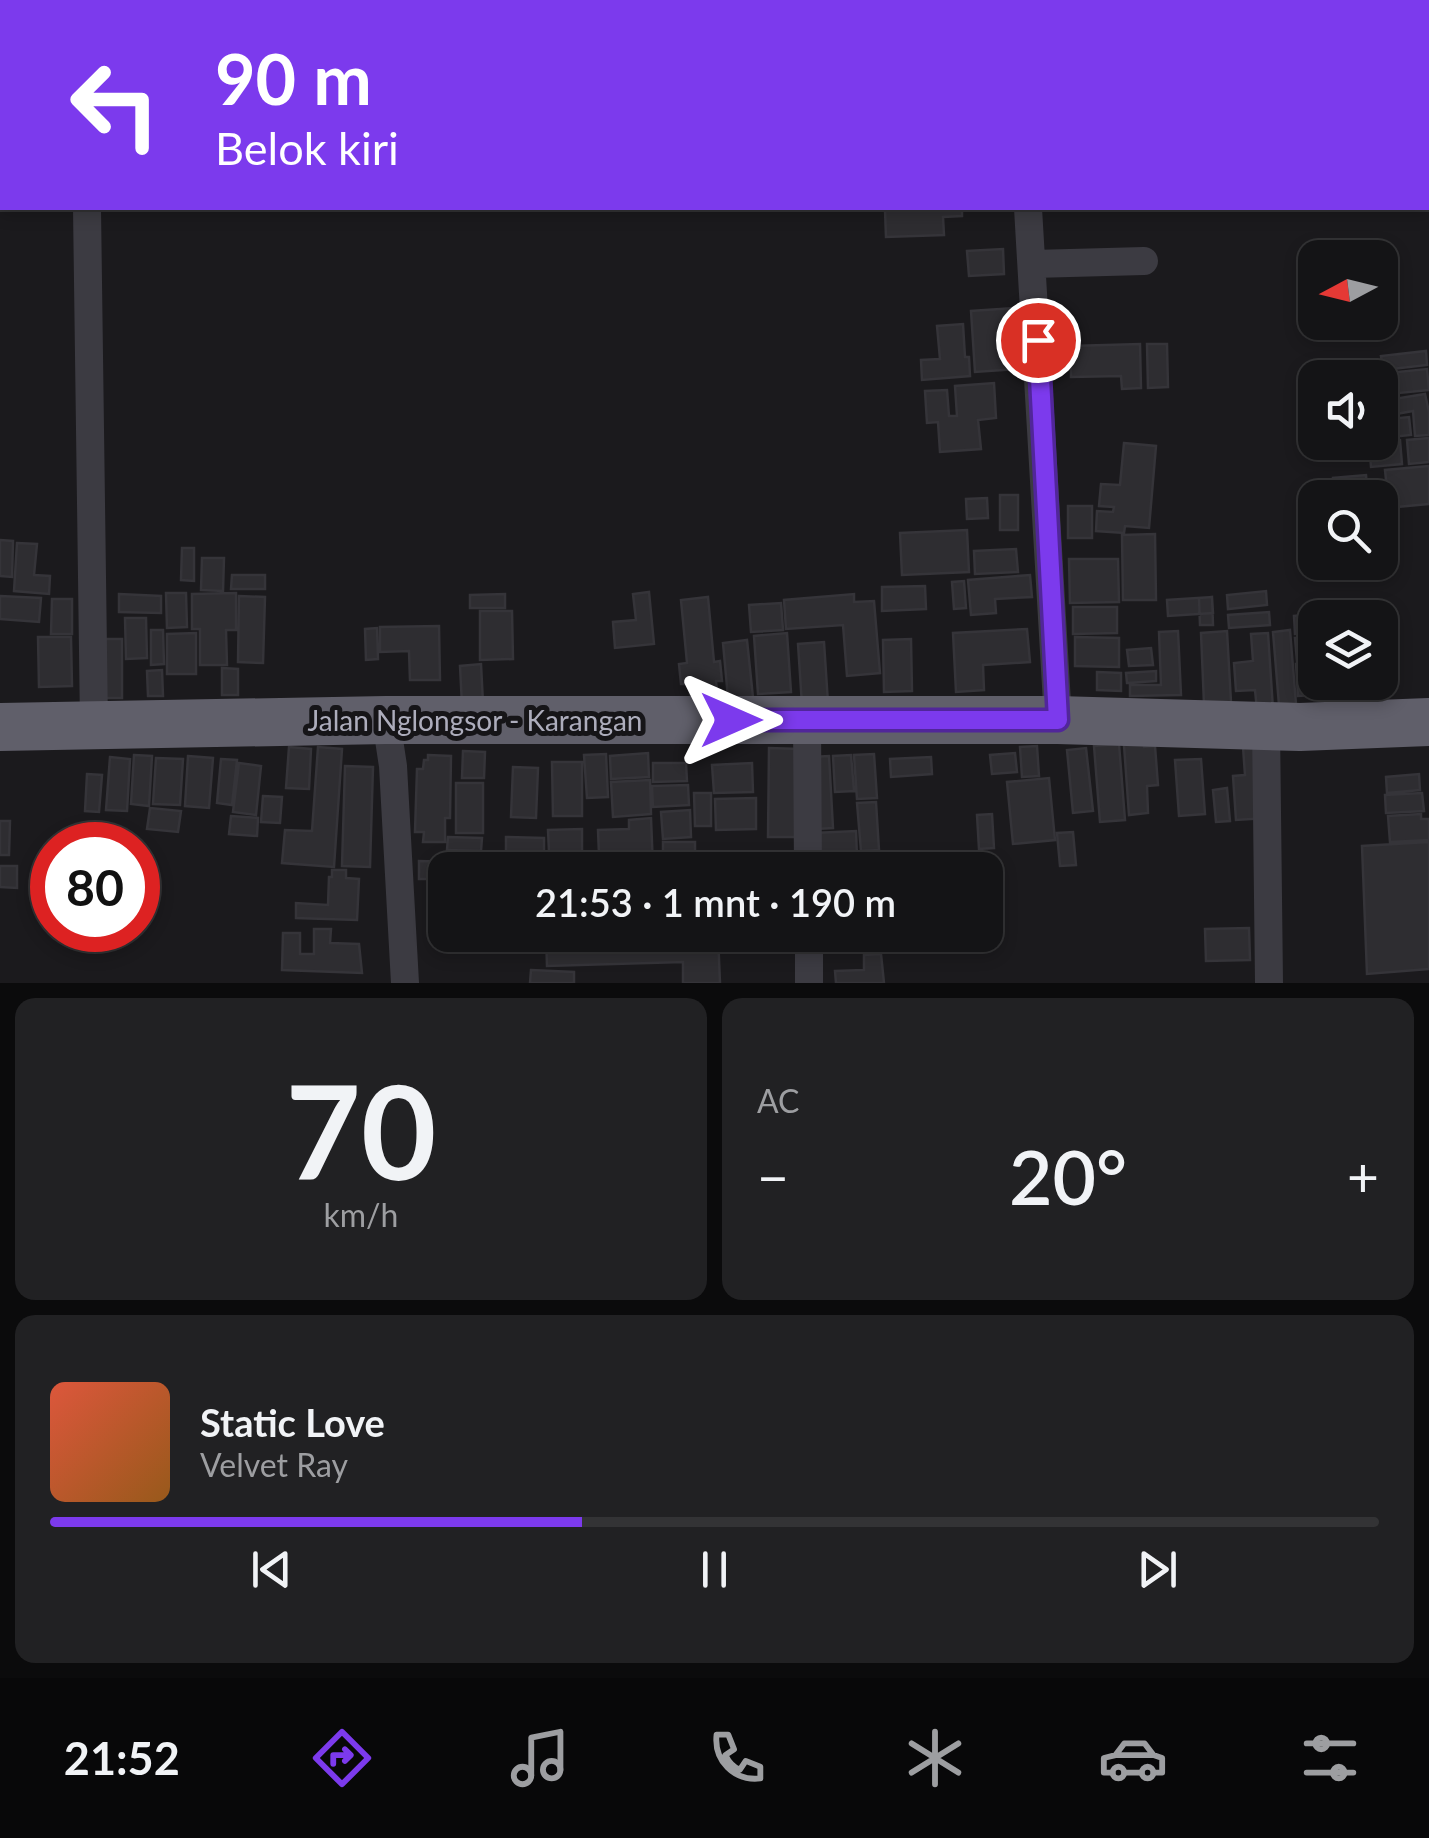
<!DOCTYPE html>
<html lang="id">
<meta charset="utf-8">
<style>
body{margin:0;font-family:Lato,sans-serif;background:#212123;color:#f1f3f6;height:100vh;display:flex;flex-direction:column;font-size:38px;white-space:nowrap}
*{box-sizing:border-box;margin:0}
p{font-size:32px;color:#9d9ea1}
.icon{flex:none;width:55px;height:55px;fill:none;stroke:currentColor;stroke-width:2;stroke-linecap:round;stroke-linejoin:round}
.map{position:relative;height:983px;overflow:hidden}
.side{display:flex;flex-direction:column;gap:15px;padding:15px;background:#0b0b0c;flex:1}
.side>*{flex:none}
.hud{position:absolute;left:0px;top:0px;width:1430px;height:210px;box-shadow:0 5px 15px #0003,0 0 0 2px #333335;background:#7c3aed;color:#fff;overflow:hidden}
.needle{width:65px;rotate:263deg}
.buttons{position:absolute;left:1298px;top:240px;display:grid;gap:20px}
.buttons a{display:grid;place-items:center;width:100px;height:100px;border-radius:20px;background:#141416;box-shadow:0 5px 15px #0003,0 0 0 2px #333335;font-size:50px}
.speed{position:absolute;left:30px;top:822px;display:flex;gap:20px;font-size:50px;font-weight:700;text-align:center}
.speed>*{display:grid;place-content:center;width:130px;height:130px;border-radius:50%;background:#141416;box-shadow:0 5px 15px #0003,0 0 0 2px #333335;line-height:1}
.speed .limit{border:15px solid #d22;background:#fff;color:#111}
.pin{position:absolute;display:grid;place-items:center;width:85px;height:85px;color:#fff;margin:-42px;border:5px solid #fff;border-radius:50%;box-shadow:0 2px 10px #0007}
.me{position:absolute;width:110px;margin:-55px;rotate:90deg;stroke-linejoin:round;filter:drop-shadow(0 0 8px #0008)}
.turn{display:flex;align-items:center;gap:35px;height:210px;padding:0 50px;font-size:45px}
.turn .icon{width:130px;height:130px;stroke-width:2.5}
.turn b{display:block;font-size:70px;line-height:85px}
.big{font-size:75px;font-weight:600;line-height:1.1}
.side .widget{flex:1;display:flex;flex-direction:column;justify-content:center;gap:15px;min-width:0;padding:0 35px;border-radius:20px;background:#212123}
.side .dial{align-items:center;gap:0}
.dial b{font-size:130px;line-height:1}
.song{display:flex;align-items:center;gap:30px}
.cover{width:120px;height:120px;border-radius:15px;background:linear-gradient(135deg,hsl(10 70% 55%),hsl(30 70% 35%))}
.played{height:10px;border-radius:5px;background:linear-gradient(90deg,#7c3aed 40%,#333335 40%)}
.keys{display:flex;justify-content:space-around;direction:ltr}
.heat{display:flex;justify-content:space-between;align-items:center;font-size:55px;direction:ltr}
.side .tiles{flex:1;display:grid;gap:15px;grid-template-columns:1fr 1fr}
.widget:last-child{grid-column:span 2}
.trip{position:absolute;left:428px;top:852px;width:575px;height:100px;border-radius:20px;background:#141416;box-shadow:0 5px 15px #0003,0 0 0 2px #333335;font-weight:600;line-height:100px;text-align:center}
.menu{display:flex;height:160px;justify-content:space-around;align-items:center;background:#080809;color:#9d9ea1}
.menu .icon{width:70px;height:70px}
.menu .active{color:#7c3aed}
.menu b{font-size:45px;color:#f1f3f6}
.map>svg:first-child{display:block}
.building{fill:#2e2d31;stroke:#353439;stroke-width:2.5}
.lines{fill:none;stroke-linecap:round;stroke-linejoin:round}
.minor{stroke:#3c3b42;stroke-width:28}
.trunk{stroke:#605f6a;stroke-width:48}
.route-casing{stroke:#51269a;stroke-width:25}
.route{stroke:#7c3aed;stroke-width:18}
.labels{text-anchor:middle;stroke-width:10;stroke-linejoin:round;paint-order:stroke}
.street-label{font-size:28px;fill:#adadbc;stroke:#161518}
</style>
<div class="map">
<svg width="1429" height="983" viewBox="0 0 1429 983">
<rect width="100%" height="100%" fill="#1b1a1d"/>
<!-- building -->
<path class="building" d="M1305,0h102v2h-102z
M907,208h55v8l-19,1 1,18 -58,2 -1,-27z
M1003,249l1,25 -35,2 -2,-25z
M1014,308l5,61 -44,3 -4,-61z
M963,324l2,33h4l1,19 -48,4 -1,-20 19,-1 -3,-33z
M1140,344l1,44 -19,1 -1,-13 -50,1v-31z
M1147,344h20l1,43 -20,1z
M1426,351l1,14 -44,5 -2,-14z
M1427,369l2,21 -40,4 -2,-21z
M994,383l2,35 -18,2 3,29 -41,3 -2,-30 -11,1 -2,-32 22,-1 2,26h8l-2,-30z
M1425,394l4,18v23l-14,1 -2,-25 -17,3 -2,-15z
M1409,417l2,18 -31,3v-18z
M1429,438v24l-20,2 -2,-24z
M1400,440l2,24 -31,3 -2,-24z
M1124,443l32,3 -7,82 -24,-2 -1,7 -28,-2 1,-20 16,1 1,-5 -15,-1 2,-22 19,1z
M1429,466v38l-32,3 1,19 -18,1v-28h8l-3,-29z
M1366,475l2,23h-34l-1,-20z
M1000,495h18v35h-18z
M987,498l1,20 -21,1 -1,-20z
M1068,506h24v32h-24z
M967,530l2,42 -67,3 -2,-42z
M1155,534l1,66h-33l-1,-65z
M0,540l13,1 -1,36 -12,-1z
M17,543l20,1 -3,31 16,1 -1,18 -35,-3z
M182,548h12v33l-13,-1z
M1016,549l2,23 -43,2 -1,-23z
M202,558h22l-1,33 -22,-1z
M1069,559h49l1,43 -49,1z
M232,575h33v14h-34z
M1030,575l2,22 -37,2 1,14 -25,2 -3,-35z
M964,581l2,27 -12,1 -2,-27z
M925,586l1,23 -44,2v-24z
M1266,591l1,14 -39,4 -1,-14z
M649,592l5,52 -39,4 -2,-26 23,-2 -3,-26z
M166,593h20l1,34 -20,1z
M236,593v37h-10l1,35h-27v-36h-8v-35z
M119,594l42,2v17l-42,-1z
M505,594v14h-35v-13z
M854,594v8l20,-1 6,72 -33,3 -4,-51 -57,4 -2,-29z
M0,596l41,2 -2,24 -39,-3z
M239,596l26,1 -2,66 -25,-1z
M708,597l6,65 6,-1 2,20h-6l1,10 -27,3 -1,-10h-8l-2,-20 8,-1 -6,-63z
M1212,597l1,28h-13l-1,-27z
M1212,597l1,16 -45,3 -1,-16z
M52,599h20v35h-21z
M781,603l2,27 -32,2 -2,-27z
M1073,607h44v26l-44,1z
M480,611h32l1,48 -33,1z
M1269,612l1,13 -41,3 -1,-13z
M1330,613v5h-15v15l-20,1 -1,-18z
M125,618h21l1,40 -21,1z
M439,626l1,54h-30l-1,-29 -29,1v-25z
M377,628l1,31 -12,1 -1,-31z
M1027,629l3,33 -47,3 1,25 -28,2 -3,-59z
M151,630h12l1,34 -13,1z
M1290,630l6,74 -17,1 -6,-73z
M1178,631l3,64 -51,1v-11h31l-2,-53z
M1227,631l4,71 -27,2 -3,-71z
M196,633v41h-29v-40z
M787,633l4,59 -33,2 -4,-58z
M1268,633l5,76 -16,1 -2,-20 -19,1 -2,-28 19,-2 -2,-27z
M38,637h33l1,49 -33,1z
M1075,637l44,1v29l-44,-1z
M1315,637v22l-18,2 -2,-23z
M104,639h18v59h-19z
M911,639l1,52 -28,1 -1,-52z
M747,640l7,67 -25,2 -6,-66z
M824,642l4,61 -26,2 -4,-61z
M1151,648l2,17 -24,1 -2,-16z
M1391,657l2,30 -27,2v-7h14v-24z
M1315,663v19h14v12l-31,2 -2,-32z
M481,664l2,39 -21,2 -2,-39z
M222,668l16,1v26h-16z
M162,670l1,26h-15l-1,-25z
M1156,671v10l-29,2 -1,-10z
M1097,672l24,1v18l-24,-1z
M1334,682h26l1,14 -26,1z
M1143,743l1,4 11,-1 3,39 -11,1 1,27 -19,2 -5,-70z
M1119,744l6,76 -25,2 -6,-76z
M1037,746l2,30 -17,1 -2,-30z
M1261,746l5,72 -30,2 -3,-44 12,-1 -2,-28z
M289,747l22,2 -2,40 -23,-1z
M318,747l24,2 -8,118 -52,-4 3,-33 27,1z
M769,748l31,1 -1,88h-31z
M1086,748l7,63 -20,2 -6,-63z
M463,751l22,1 -1,26h-22z
M648,753l1,24 -38,2 -1,-23z
M1015,753l2,19 -25,2 -2,-19z
M606,754l2,43 -21,1 -3,-43z
M874,754l3,44 -20,1 -3,-44z
M134,755l18,1 -3,50 -18,-2z
M428,755l23,1 -1,62h-5v24h-22l1,-10h-9l2,-63h6l1,-9h4z
M851,755l3,36 -19,1 -2,-36z
M188,756l25,2 -4,50 -24,-2z
M829,756l4,72 -17,1 -5,-72z
M110,757l20,2 -3,52 -21,-1z
M931,757l1,17 -41,3 -1,-18z
M156,758l27,1 -3,46 -27,-1z
M221,759l16,1 -5,45 -15,-2z
M1201,759l4,55 -26,2 -4,-56z
M552,762h30v54h-29z
M239,763l22,3 -5,49 -23,-3z
M653,763h33l1,18 -34,1z
M752,763l1,29 -39,1 -2,-28z
M345,766l28,1 -3,100 -28,-1z
M513,767l25,1 -2,50 -25,-1z
M87,774l15,1 -3,37 -14,-1z
M1419,774l1,16 -33,3 -1,-16z
M1049,778l6,62 -42,4 -6,-62z
M650,780l1,34 -38,3 -2,-35z
M456,783h27v50h-27z
M688,785l1,20 -36,2 -1,-21z
M1227,788l3,33 -14,1 -3,-32z
M694,793h17v33h-16z
M1422,793l2,18 -38,2 -1,-18z
M263,796l19,1 -2,26 -19,-1z
M756,798v31l-40,1 -1,-31z
M876,802l3,48 -18,1 -4,-48z
M150,808l31,3 -3,21 -31,-3z
M690,810l1,27 -28,2 -2,-27z
M992,814l2,34 -15,1 -2,-34z
M1421,814v5h8v21l-39,2 -2,-26z
M231,816l27,2 -1,18 -28,-2z
M651,818l2,49 -22,1 -1,-14 -31,1 -1,-25 31,-1v-9z
M0,821h10l-1,34h-9z
M582,829v22l-33,1 -1,-22z
M856,831l1,25 -41,2 -2,-25z
M1073,832l3,33 -16,1 -3,-33z
M448,837l34,1 -1,13 -34,-1z
M506,837l38,1v29l-38,-1z
M663,842h32v28h-32z
M1429,842v127l-62,5 -5,-128z
M456,853l26,2 -1,15h-25z
M419,861l32,1 -1,8h-5v9h-26z
M0,866h17v22l-17,-1z
M996,866l3,41 -14,1v-38h-13v-3z
M332,870h14v8l13,1 -2,41 -61,-2v-15l32,2 1,-28h3z
M1249,928l1,32 -44,1 -1,-32z
M314,929h17l-1,14 29,1 3,29 -80,-3 1,-37h17v21h14z
M546,935h172l2,48h-37v-21l-136,4z
M881,954l3,29h-48l-1,-12 29,-1v-15z
M531,970l43,2v11h-44z"/>
<g class="lines">
<!-- minor -->
<path class="minor" d="M86,0v2
M965,0l2,2
M0,142h2
M87,208l7,516
M1028,208l30,512
M1033,264l111,-3
M386,720l7,46 12,217
M807,721l1,149
M1266,726l3,257
M809,935v48"/>
<!-- trunk -->
<path class="trunk" d="M0,727l386,-7h672l242,7 129,-5"/>
</g>
<g class="lines">
<defs>
<path id="route" d="M731,720h327l-20,-380"/>
</defs>
<!-- route casing -->
<use href="#route" class="route-casing"/>
<!-- route -->
<use href="#route" class="route"/>
</g>
<g class="labels">
<!-- street labels -->
<g class="street-label">
<text x="475" y="731">Jalan Nglongsor - Karangan</text>
</g>
</g>
</svg>
<div class="buttons">
<a><svg class="needle" viewBox="-14 -14 28 28"><path d="M0-13l5 13h-10z" fill="#e53935"/><path d="M0 13l5-13h-10z" fill="#9d9ea1"/></svg></a>
<a><svg class="icon" aria-label="sound" viewBox="0 0 24 24"><path d="M4 9h4l5-4v14l-5-4H4zM17 9q2 3 0 6"/></svg></a>
<a><svg class="icon" aria-label="search" viewBox="0 0 24 24"><circle cx="10" cy="10" r="6"/><path d="M15 15l6 6"/></svg></a>
<a><svg class="icon" aria-label="layers" viewBox="0 0 24 24"><path d="M12 4l9 5-9 5-9-5zM3 14l9 5 9-5"/></svg></a>
</div>
<div class="speed"><div class="limit">80</div></div>
<div class="pin" style="left:1038px;top:340px;background:#d93025"><svg class="icon" aria-label="arrive" viewBox="0 0 24 24"><path d="M6 21V4h12l-3 4 3 4H6"/></svg></div>
<svg class="me" style="left:731px;top:720px" viewBox="-20 -20 40 40"><path d="M0-17L14 15 0 8-14 15z" fill="#7c3aed" stroke="#fff" stroke-width="4"/></svg>
<div class="trip">21:53 · 1 mnt · 190 m</div>
<div class="hud">
<div class="turn"><svg class="icon" aria-label="left" viewBox="0 0 24 24"><path d="M17 20v-9H6M10 6l-5 5 5 5"/></svg><div><b>90 m</b>Belok kiri</div></div>
</div>
</div>
<section class="side">
<div class="tiles">
<div class="widget dial"><b>70</b><p>km/h</p></div>
<div class="widget"><p>AC</p>
<div class="heat"><a>−</a><b class="big">20°</b><a>+</a></div>
</div>
<div class="widget">
<div class="song"><i class="cover"></i><div><b>Static Love</b><p>Velvet Ray</p></div></div>
<div class="played"></div>
<div class="keys"><svg class="icon" aria-label="previous" viewBox="0 0 24 24"><path d="M18 5L8 12l10 7zM5 5v14"/></svg><svg class="icon" aria-label="pause" viewBox="0 0 24 24"><path d="M8 5v14M16 5v14"/></svg><svg class="icon" aria-label="next" viewBox="0 0 24 24"><path d="M6 5l10 7-10 7zM19 5v14"/></svg></div>
</div>
</div>
</section>
<nav class="menu">
<b>21:52</b>
<svg class="icon active" aria-label="directions" viewBox="0 0 24 24"><path d="M12 3l9 9-9 9-9-9zM9 14v-3h6M13 9l2 2-2 2"/></svg>
<svg class="icon" aria-label="music" viewBox="0 0 24 24"><path d="M9 18V5l10-2v13"/><circle cx="6" cy="18" r="3"/><circle cx="16" cy="16" r="3"/></svg>
<svg class="icon" aria-label="phone" viewBox="0 0 24 24"><path d="M5 4h4l2 5-3 2q2 4 5 5l2-3 5 2v4C11 20 4 13 5 4z"/></svg>
<svg class="icon" aria-label="climate" viewBox="0 0 24 24"><path d="M12 3v18M4 7l16 10M4 17L20 7"/></svg>
<svg class="icon" aria-label="car" viewBox="0 0 24 24"><path d="M5 17H2v-5l4-1 3-4h7l3 4 3 1v5h-3M9 17h6M6 11h13"/><circle cx="7" cy="17" r="2"/><circle cx="17" cy="17" r="2"/></svg>
<svg class="icon" aria-label="filters" viewBox="0 0 24 24"><path d="M4 7h16M4 17h16"/><circle cx="9" cy="7" r="2"/><circle cx="15" cy="17" r="2"/></svg>
</nav>
